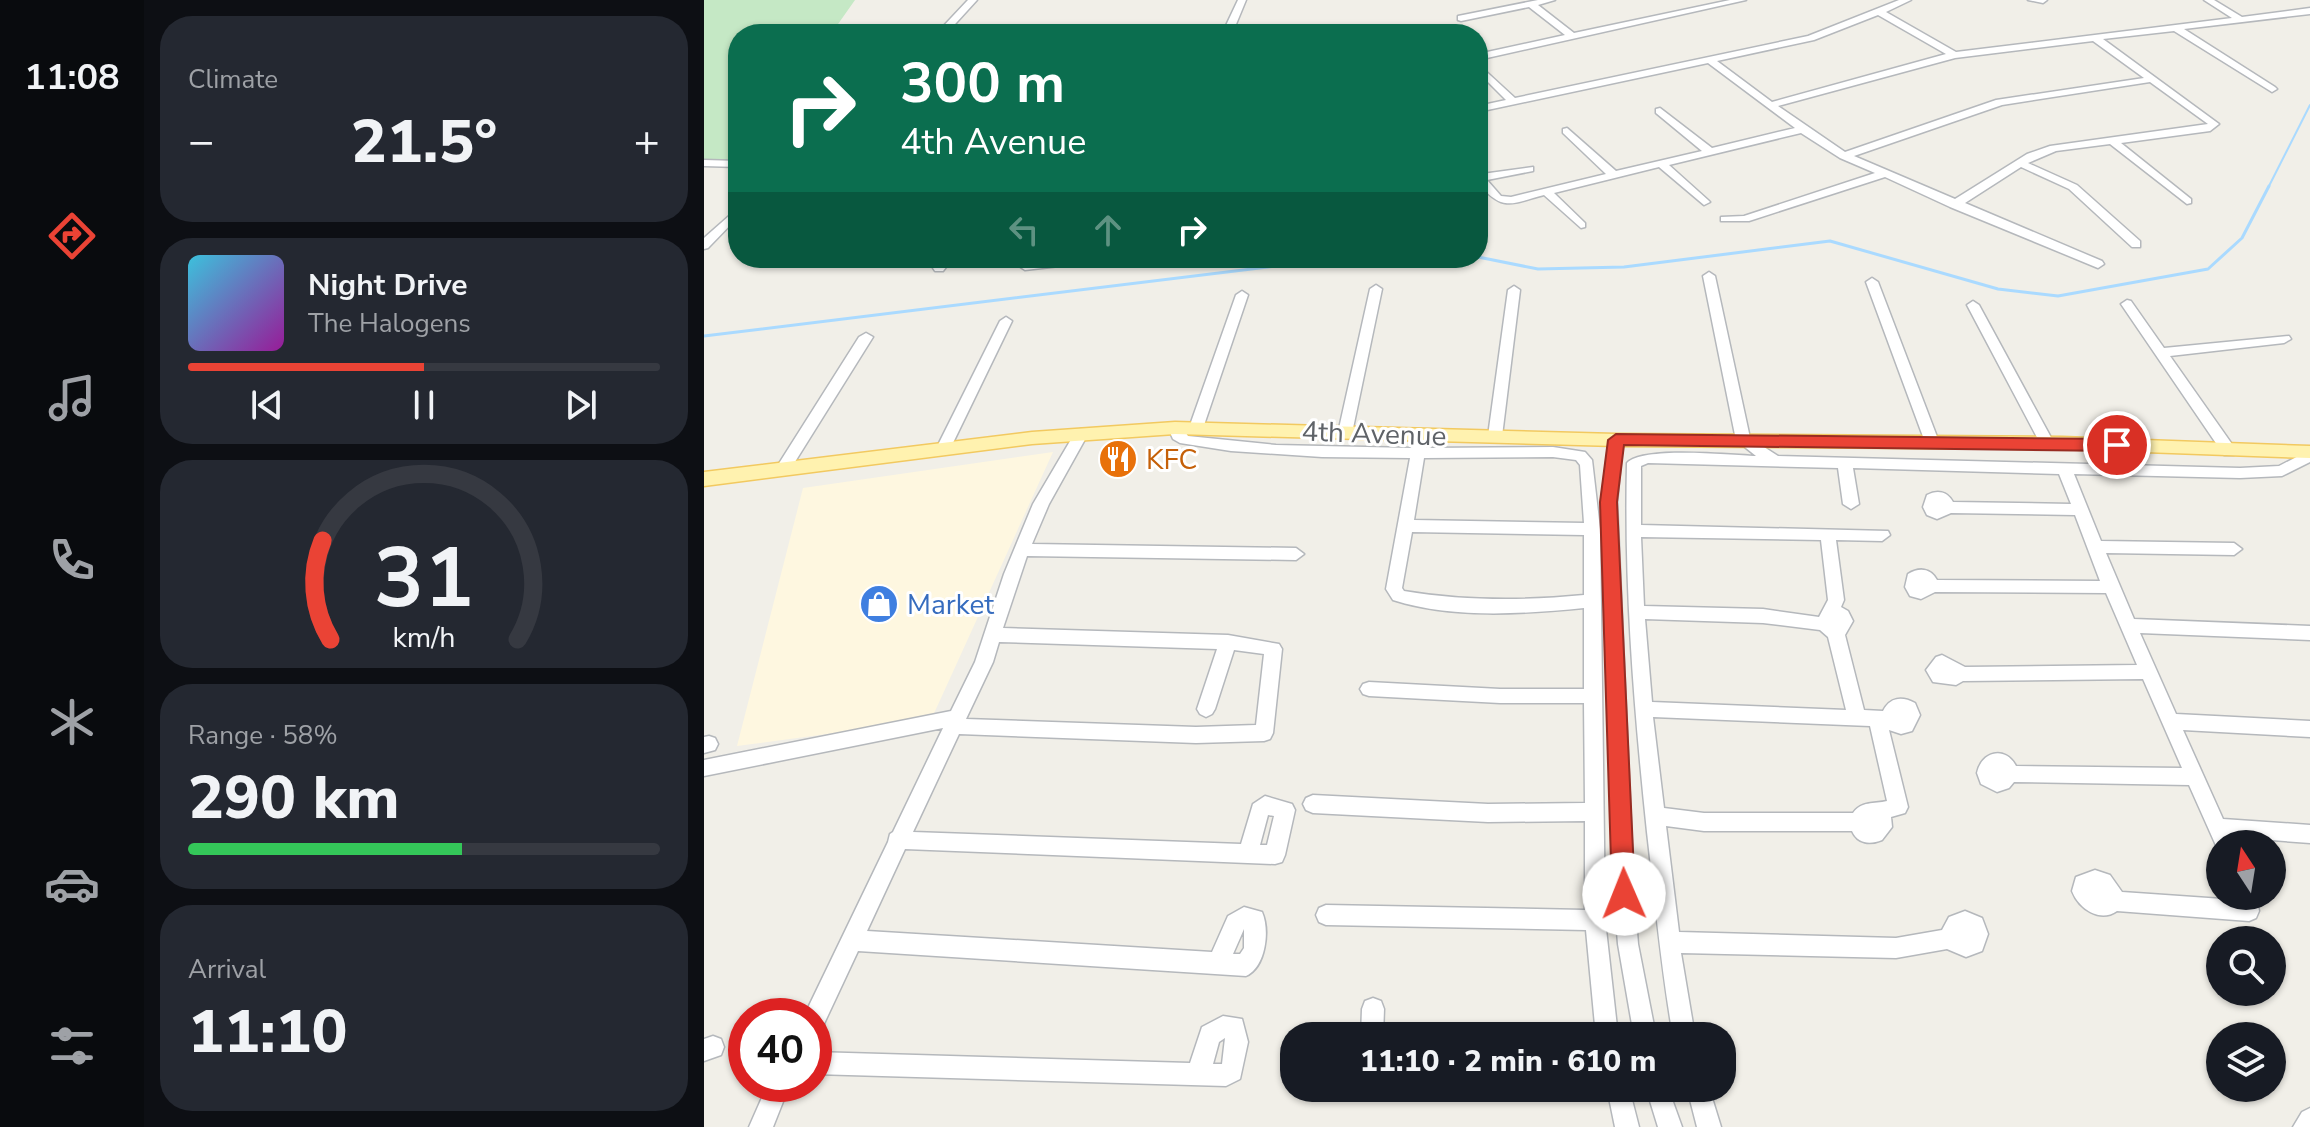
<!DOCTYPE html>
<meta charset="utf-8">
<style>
body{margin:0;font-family:"Nunito Sans",sans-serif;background:#242831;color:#f1f3f6;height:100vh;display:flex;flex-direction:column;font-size:30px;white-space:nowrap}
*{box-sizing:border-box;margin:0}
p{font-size:26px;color:#9ea1a6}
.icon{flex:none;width:44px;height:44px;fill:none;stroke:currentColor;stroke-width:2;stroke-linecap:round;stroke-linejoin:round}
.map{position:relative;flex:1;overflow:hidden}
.panel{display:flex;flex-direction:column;gap:16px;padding:16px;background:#0d0f14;width:560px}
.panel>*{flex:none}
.hud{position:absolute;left:24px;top:24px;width:760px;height:244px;border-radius:32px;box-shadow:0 2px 6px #0004;background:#0b6e4f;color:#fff;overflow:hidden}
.needle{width:52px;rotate:348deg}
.buttons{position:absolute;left:1502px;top:830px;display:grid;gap:16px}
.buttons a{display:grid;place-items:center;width:80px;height:80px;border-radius:50%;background:#171b24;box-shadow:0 2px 6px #0004;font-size:40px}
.speed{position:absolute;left:24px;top:998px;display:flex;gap:16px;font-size:40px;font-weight:700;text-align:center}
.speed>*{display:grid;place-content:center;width:104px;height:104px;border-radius:50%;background:#171b24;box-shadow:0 2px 6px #0004;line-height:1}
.speed .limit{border:12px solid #d22;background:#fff;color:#111}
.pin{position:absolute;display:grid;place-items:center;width:68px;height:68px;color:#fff;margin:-34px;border:4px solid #fff;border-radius:50%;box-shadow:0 2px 8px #0007}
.me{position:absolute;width:88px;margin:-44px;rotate:359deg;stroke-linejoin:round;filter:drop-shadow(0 0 6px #0008)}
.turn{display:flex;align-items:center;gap:28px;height:168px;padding:0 40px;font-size:36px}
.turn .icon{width:104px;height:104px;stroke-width:2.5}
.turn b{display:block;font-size:56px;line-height:68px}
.lanes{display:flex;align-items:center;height:76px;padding:0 40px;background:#0003;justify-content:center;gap:40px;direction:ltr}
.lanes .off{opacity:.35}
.big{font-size:60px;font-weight:800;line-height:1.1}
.panel .card{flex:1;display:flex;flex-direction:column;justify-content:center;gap:12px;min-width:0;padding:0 28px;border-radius:32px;background:#242831}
.panel .dial{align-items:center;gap:0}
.dial svg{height:208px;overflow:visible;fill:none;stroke:#363941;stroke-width:7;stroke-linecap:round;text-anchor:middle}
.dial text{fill:#f1f3f6;stroke:none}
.song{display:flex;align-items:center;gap:24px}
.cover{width:96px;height:96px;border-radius:12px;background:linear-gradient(135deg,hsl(190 70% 55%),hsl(300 70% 35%))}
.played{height:8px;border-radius:4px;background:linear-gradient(90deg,#ea4335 50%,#363941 50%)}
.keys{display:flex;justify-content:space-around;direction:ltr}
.heat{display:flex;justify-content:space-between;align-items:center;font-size:44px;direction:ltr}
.charge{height:12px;border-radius:6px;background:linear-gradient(90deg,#34c759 58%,#363941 0)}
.trip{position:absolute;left:576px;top:1022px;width:456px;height:80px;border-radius:32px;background:#171b24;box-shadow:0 2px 6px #0004;font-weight:800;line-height:80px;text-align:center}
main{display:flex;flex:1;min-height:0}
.menu{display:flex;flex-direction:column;width:144px;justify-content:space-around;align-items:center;background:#090b0e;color:#9ea1a6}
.menu .icon{width:56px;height:56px}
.menu .current{color:#ea4335}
.menu b{font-size:36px;color:#f1f3f6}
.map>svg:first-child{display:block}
.commercial{fill:#fef7e0}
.green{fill:#c5e8c5}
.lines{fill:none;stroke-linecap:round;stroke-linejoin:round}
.stream-far1{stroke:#aadaff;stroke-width:2}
.stream{stroke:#aadaff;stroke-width:3}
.minor-casing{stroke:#b5b8bc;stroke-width:3}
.major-casing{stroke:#f2c960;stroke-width:3}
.minor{fill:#fff;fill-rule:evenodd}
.major{fill:#fff2af;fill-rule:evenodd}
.route{fill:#ea4335;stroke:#982c22;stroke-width:2}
.labels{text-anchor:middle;stroke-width:6;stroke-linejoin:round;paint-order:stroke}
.street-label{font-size:28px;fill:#5f6368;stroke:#fff}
.food-label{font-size:28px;fill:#c56008;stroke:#fff;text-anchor:start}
.shop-label{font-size:28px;fill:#366cbe;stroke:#fff;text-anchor:start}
</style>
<main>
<nav class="menu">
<b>11:08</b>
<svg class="icon current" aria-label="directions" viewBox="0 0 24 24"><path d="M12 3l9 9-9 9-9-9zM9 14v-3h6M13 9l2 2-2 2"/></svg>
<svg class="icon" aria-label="music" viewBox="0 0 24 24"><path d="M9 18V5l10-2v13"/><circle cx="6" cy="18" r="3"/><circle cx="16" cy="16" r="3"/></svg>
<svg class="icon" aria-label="phone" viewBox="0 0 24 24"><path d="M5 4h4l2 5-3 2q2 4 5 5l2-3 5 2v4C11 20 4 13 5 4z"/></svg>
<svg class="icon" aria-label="climate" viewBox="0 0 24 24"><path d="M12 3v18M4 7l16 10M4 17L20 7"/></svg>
<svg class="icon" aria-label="car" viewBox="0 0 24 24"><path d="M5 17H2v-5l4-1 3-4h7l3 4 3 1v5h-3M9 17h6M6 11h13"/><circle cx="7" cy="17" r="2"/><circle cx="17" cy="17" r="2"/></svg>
<svg class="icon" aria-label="filters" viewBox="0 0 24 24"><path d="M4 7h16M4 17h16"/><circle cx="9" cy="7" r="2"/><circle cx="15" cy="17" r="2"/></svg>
</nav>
<section class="panel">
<div class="card"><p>Climate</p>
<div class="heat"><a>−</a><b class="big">21.5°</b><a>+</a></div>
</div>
<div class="card">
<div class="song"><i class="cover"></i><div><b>Night Drive</b><p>The Halogens</p></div></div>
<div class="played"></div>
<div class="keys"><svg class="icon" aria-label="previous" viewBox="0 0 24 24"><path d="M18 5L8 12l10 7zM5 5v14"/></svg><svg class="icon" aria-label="pause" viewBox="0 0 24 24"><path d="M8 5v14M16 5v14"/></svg><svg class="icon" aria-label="next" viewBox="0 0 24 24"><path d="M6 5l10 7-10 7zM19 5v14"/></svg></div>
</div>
<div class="card dial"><svg viewBox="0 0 100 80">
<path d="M14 69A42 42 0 1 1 86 69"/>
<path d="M14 69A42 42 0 0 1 11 31" stroke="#ea4335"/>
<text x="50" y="56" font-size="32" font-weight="700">31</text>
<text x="50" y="72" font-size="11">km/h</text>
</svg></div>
<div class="card"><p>Range · 58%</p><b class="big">290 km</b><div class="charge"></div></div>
<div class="card"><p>Arrival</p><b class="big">11:10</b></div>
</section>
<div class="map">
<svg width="1606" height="1127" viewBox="0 0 1606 1127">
<rect width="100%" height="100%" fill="#f1efe8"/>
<!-- commercial -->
<path class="commercial" d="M349,452l-122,268 -194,26 66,-258z"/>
<!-- green -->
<path class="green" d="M0,0h151l-24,34h-93v127l-34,-1z"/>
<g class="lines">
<!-- stream-far1 -->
<path class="stream-far1" d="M1564,188l42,-83"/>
<!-- stream -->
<path class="stream" d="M774,257l60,12 86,-2 206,-26 168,48 60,7 150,-27 34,-31 27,-52
M0,336l638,-78"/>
<defs>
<path id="minor" d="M264,0h9l-31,34h-10z
M534,0h8l-14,34h-10z
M834,0h17l-17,5 36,28 156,-33h16l-268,60v-6l87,-19 -36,-28 -68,14 -3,-1v-4z
M1195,0h12l-25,12 70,40 276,-34 -28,-18h10l28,17 68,-9v6l-126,15 91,58 2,2 -5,3 -98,-61 -71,8 116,85 -9,7 -89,12 70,56v4l-4,1 -77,-60 -54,7 -28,12 49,22 63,56v6h-8l-63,-58 -48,-22 -56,36 137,58 2,3 -6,4 -148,-61 -65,-30 -136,44h-28v-4l23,-1 131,-43 -35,-15 -39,-25 -132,32 39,35 2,2 -6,3 -45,-38 -105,26 31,30v4l-4,1 -37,-33c-34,9 -41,17 -66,-12v-10l4,1 51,-7v4l-46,9 14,16 10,1 95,-23 -43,-41v-4l4,-1 49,43 86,-20 -46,-38v-4l4,-1 52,40 83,-20 -87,-65 -230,49v-6l28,-6 -28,-28v-8l37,34 293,-62zM1174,15l68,39 -174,48 -55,-41 97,-21zM1389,41l51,37 -148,22 -151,52 -67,-46 177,-48zM1446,82l58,42 -158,22 -23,8 -72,45 -101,-43 148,-51z
M1324,0h19l-4,3z
M0,160l34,1v6l-34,-1z
M34,208v9l-30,31 -4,1v-11z
M100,258h13l-8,6 -4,-1z
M237,258h12l-10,13h-8l-2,-3z
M359,258h37l-6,4 -69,8 -6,-4 6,-4z
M1005,272l6,4 35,162 28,18 462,12 39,-2 31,-16v12l-28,14 -42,2 -166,-4 27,67 133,2 8,6 -8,6 -128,-2 28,66 176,7v14l-170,-7 36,81 134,7v16l-127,-7 40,89 87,6v18l-78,-6 3,7h-15v7l-2,-1 -29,-65 -175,-3 -5,6 -12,4 -16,-8 -4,-11c4,-21 28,-28 39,-7l166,2 -39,-89 -180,2 -7,4 -23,-3 -7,-12 10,-13 6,-2 23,12 172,-2 -31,-72 -171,-1 -14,7 -11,-3 -5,-9 3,-13c11,-7 23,-6 29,6l163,1 -25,-66 -124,-2 -14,6 -10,-4 -4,-8 4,-12c10,-5 20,-4 26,7l118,2 -12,-30 -206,-6 6,36 -8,5 -8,-5 -5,-36 -190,-5 -7,3v59l247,6 2,4 -8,6 -46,-1 8,60 -3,7 7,4 5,10 -8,14 19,75 19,1c7,-14 19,-15 32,-8l5,12 -8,16 -11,3 -12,-4 19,77 -3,6 -14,4 1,10 -10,13c-12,5 -24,4 -30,-9h-148l-38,-5 13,106 217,6 46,-8 7,-13 16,-6 17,7 6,16 -6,17 -16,6 -19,-8 -51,9 -215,-5 14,83h-22c-12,-68 -18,-136 -26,-204 -13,-123 -23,-246 -20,-369 16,-17 103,-8 129,-7l-20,-16 -33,-164zM937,537l180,3 7,60 -9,17 -56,-8 -119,-3zM941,619l118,4 57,7 8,7 18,73 -194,-8zM949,717l217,9 17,75c-13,3 -26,0 -34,12h-149l-40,-5z
M1168,278l6,4 61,160 -2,3h-10l-2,-3 -59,-160z
M672,285l6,4 -30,144 -7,5 -7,-5 32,-144z
M810,286l6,4 -18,146 -7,5 -7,-5 20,-146z
M538,291l6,4 -45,133 -2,3h-10l-2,-3 47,-133z
M1423,300l4,1 33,47 125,-12 2,3 -7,4 -114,13 64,91 2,4 -2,4h-10l-103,-151z
M1269,301l6,4 75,138 -2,3 -5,2 -7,-5 -73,-138z
M302,317l6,4 -62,128 -2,4h-10l-2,-4 64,-128z
M162,333l7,4 -85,136h-10l-2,-4 2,-4 81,-128z
M471,423l5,2 8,11 88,9 135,3 3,-13 7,-5 7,5 -2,13 127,-1 32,5 7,8 8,69 5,391 13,116h-22l-10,-106 -260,-5 -7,-3 -3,-7 3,-7 7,-3 259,5v-89l-97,1 -175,-9 -7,-3 -3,-6 3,-6 7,-3 175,9 97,-1 -1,-100h-84l-131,-7 -6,-2 -3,-5 3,-5 6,-2 131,7h84v-81c-61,6 -132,11 -191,-8l-7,-11 24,-131 -88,-1 -91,-6 -51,-8 -7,-4 -5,-11zM849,457l23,3 4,5 4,58 -170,-3 10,-62zM708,532l172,3v60c-60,6 -120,6 -180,-4l-2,-3z
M377,429l7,5 -39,70 -17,40 264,4 8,6 -8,6 -269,-4 -24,72 225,7 51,9 3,5 -9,84 -3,6 -6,2 -68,2 -237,-9 -46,98 328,12 12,-40 12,-8 27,8 3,6 -10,45 -3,7 -7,2 -370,-15 -38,82 345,21 16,-36 16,-9 18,5c8,18 4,55 -16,64l-388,-25 -36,77 -8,3v-15h-9l1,-4 82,-170 2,-8 3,-2 50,-104 -239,48v-16l247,-49 24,-49 29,-88 29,-70 43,-73zM295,642l218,7 -20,60 3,5 6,3 6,-3 3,-5 19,-59 30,4 -8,71 -60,2 -230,-8 27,-57zM564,815l6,1 -7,29h-7zM540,929v19l-4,6h-7z
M912,435l7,5 -6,62 17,392 4,50 18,92h-22l-16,-92 -4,-50 -13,-392 8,-62z
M5,736l6,2 3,6 -3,6 -11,3v-16z
M1391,870l15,5 12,17 115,8 -1,-4h20l3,15 -3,7 -7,3 -132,-10c-17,12 -38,-2 -45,-20l4,-14z
M669,998l8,3 3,8 -1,27h-22l1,-27 3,-8z
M519,1016l19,3 6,23 -8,37 -14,7 -412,-12v-22l376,11 12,-36zM521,1038l-3,26h-9l6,-22z
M9,1036l8,3 3,8 -3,8 -17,6v-22z
M64,1084h22l-17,43h-24z
M903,1088h22l10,39h-24z
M942,1088h22l14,39h-24z
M983,1088h22l12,39h-24z
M1606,1108v19h-17l9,-15z"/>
<path id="major" d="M471,422l441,12 446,3 248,9v12l-248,-9 -446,-3 -441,-12 -143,10 -328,42v-14l328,-40z"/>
</defs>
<!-- minor casing -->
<use href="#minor" class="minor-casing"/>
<!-- major casing -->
<use href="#major" class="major-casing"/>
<!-- minor -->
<use href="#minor" class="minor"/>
<!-- major -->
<use href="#major" class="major"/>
</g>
<!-- route -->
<path class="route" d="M912,434l501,5 9,6 -9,6 -493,-6 -7,57 18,392 -3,7 -8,4 -8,-4 -4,-7 -12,-392 8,-62z"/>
<!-- icons -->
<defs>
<symbol id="restaurant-disc" viewBox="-11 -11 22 22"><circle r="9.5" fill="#e8710a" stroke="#fff"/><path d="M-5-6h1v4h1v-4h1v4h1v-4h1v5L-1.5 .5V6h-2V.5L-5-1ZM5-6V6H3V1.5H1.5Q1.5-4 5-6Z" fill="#fff"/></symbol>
<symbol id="shop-disc" viewBox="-11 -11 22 22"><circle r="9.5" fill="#3f7fe0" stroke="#fff"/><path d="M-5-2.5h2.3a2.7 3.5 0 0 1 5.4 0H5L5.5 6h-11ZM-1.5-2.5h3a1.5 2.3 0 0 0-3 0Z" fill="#fff"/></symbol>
</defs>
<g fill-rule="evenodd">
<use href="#restaurant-disc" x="392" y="437" width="44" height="44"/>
<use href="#shop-disc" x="153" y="582" width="44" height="44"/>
</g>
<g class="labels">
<!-- street labels -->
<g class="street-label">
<text transform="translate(670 433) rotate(2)" y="10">4th Avenue</text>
</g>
<!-- food labels -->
<g class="food-label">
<text x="442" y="469">KFC</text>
</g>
<!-- shop labels -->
<g class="shop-label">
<text x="203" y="614">Market</text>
</g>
</g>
</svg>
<div class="buttons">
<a><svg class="needle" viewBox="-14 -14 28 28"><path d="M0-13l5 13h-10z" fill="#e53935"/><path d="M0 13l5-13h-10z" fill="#9ea1a6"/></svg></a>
<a><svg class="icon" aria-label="search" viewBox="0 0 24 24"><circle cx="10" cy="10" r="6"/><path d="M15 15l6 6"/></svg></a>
<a><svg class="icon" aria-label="layers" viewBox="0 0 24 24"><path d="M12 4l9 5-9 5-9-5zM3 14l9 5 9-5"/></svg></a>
</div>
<div class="speed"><div class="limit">40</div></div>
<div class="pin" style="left:1413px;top:445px;background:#d93025"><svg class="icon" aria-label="arrive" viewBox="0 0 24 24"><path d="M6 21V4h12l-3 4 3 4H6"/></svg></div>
<svg class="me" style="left:920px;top:894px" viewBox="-20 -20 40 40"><circle r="19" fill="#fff"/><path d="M0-13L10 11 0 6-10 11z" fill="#ea4335"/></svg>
<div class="trip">11:10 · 2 min · 610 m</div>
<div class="hud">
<div class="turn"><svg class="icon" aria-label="right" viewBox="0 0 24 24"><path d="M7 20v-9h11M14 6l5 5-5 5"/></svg><div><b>300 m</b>4th Avenue</div></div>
<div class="lanes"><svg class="icon off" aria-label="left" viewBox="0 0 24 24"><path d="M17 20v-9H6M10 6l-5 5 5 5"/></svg><svg class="icon off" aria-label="ahead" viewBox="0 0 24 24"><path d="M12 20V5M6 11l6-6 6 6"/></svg><svg class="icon" aria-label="right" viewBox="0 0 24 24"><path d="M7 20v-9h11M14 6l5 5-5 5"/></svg></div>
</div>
</div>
</main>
